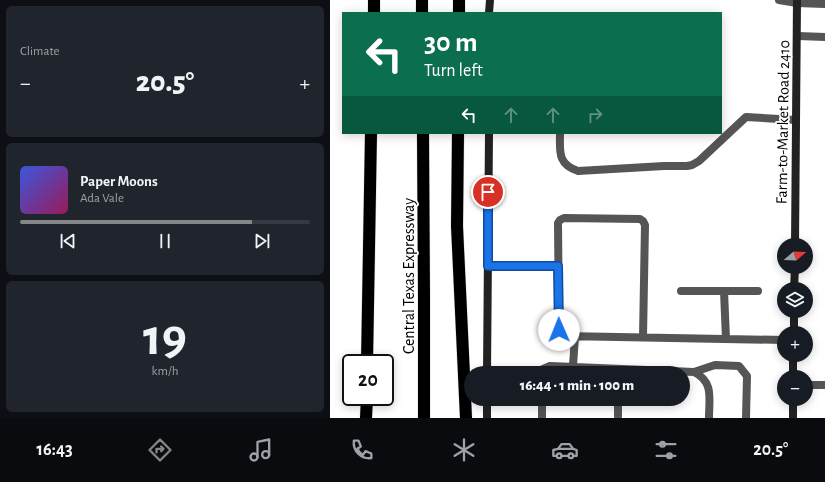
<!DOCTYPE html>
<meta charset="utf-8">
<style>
body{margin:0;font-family:"Alegreya Sans",sans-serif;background:#20242c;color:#f1f3f6;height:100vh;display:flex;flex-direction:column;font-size:15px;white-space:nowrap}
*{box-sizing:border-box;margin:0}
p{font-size:13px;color:#9ea1a6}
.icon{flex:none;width:22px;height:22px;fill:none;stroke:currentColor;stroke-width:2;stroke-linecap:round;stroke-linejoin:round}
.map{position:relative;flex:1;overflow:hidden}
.sheet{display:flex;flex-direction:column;gap:6px;padding:6px;background:#0d0f14;width:330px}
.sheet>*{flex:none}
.top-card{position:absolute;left:12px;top:12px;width:380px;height:122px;border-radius:0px;box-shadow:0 2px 10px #0003;background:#0b6e4f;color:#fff;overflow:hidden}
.needle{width:26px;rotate:71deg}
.fabs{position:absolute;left:447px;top:238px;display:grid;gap:8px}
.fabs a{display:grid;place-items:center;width:36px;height:36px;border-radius:50%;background:#171b24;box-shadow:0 2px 10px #0003;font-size:20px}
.speed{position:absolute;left:12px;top:354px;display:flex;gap:8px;font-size:20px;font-weight:700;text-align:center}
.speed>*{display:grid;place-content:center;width:52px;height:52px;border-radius:50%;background:#171b24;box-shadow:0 2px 10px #0003;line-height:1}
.speed .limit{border:2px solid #111;border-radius:6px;background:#fff;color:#111}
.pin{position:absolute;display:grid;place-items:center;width:34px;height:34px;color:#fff;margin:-17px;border:2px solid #fff;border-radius:50%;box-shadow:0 1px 4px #0007}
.me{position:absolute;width:44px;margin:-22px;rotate:359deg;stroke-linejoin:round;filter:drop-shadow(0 0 3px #0008)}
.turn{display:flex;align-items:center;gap:14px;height:84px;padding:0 16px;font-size:18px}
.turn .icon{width:52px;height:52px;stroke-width:2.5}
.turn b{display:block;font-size:28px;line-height:34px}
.lanes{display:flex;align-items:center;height:38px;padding:0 16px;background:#0003;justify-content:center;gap:20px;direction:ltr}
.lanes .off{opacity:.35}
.big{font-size:30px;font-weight:800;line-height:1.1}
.sheet .tile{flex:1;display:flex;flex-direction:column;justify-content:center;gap:6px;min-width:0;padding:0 14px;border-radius:6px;background:#20242c}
.sheet .dial{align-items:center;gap:0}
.dial b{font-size:52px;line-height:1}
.song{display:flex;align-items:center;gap:12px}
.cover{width:48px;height:48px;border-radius:6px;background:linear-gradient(135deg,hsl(230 70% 55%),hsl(330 70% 35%))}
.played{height:4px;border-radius:2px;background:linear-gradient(90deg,#858687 80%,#363941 80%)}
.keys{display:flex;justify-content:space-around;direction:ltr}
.heat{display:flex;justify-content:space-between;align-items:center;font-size:22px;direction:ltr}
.trip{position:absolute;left:134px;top:366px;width:226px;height:40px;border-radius:20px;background:#171b24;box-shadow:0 2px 10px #0003;font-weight:800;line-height:40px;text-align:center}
.tab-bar{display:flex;height:64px;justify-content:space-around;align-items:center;background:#090b0e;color:#9ea1a6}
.tab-bar .icon{width:28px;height:28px}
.tab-bar .selected{color:#858687}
.tab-bar b{font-size:18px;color:#f1f3f6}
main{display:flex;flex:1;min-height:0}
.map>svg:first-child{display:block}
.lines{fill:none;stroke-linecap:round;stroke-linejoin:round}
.motorway-casing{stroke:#dbdbdb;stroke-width:13}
.service{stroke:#555;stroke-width:8}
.minor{stroke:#555;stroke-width:8}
.secondary{stroke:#222;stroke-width:8}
.motorway{stroke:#000;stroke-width:12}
.route-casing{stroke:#114b97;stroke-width:10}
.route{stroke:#1a73e8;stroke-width:7}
.labels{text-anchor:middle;stroke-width:3.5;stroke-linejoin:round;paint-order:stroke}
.street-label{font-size:16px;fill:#000;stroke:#fff}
</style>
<main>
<section class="sheet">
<div class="tile"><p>Climate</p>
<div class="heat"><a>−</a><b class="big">20.5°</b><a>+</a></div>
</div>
<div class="tile">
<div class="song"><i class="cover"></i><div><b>Paper Moons</b><p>Ada Vale</p></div></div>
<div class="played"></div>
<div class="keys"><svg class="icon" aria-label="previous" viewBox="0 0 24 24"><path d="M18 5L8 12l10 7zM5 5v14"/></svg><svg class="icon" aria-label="pause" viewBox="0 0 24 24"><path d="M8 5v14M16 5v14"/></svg><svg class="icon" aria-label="next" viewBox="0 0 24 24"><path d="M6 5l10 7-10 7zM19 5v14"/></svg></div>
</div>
<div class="tile dial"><b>19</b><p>km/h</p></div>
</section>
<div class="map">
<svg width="495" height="418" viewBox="0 0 495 418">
<rect width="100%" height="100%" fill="#fff"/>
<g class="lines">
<defs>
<path id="motorway" d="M92,0v13
M44,13v-13
M129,13v-13
M93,133l1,163v122
M128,133l-1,93 9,192
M37,363l4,-230
M36,418l1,-21"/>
</defs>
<!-- motorway casing -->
<use href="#motorway" class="motorway-casing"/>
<!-- service -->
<path class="service" d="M449,0l18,3
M230,133c0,18 -3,31 18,38l86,-5h23l5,-1 7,-4 47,-44 50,3
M158,266l70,1
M351,291h77
M394,291l2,48
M313,337l2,-112 -2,-4 -3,-2 -76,-1 -4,2 -2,3 1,107 1,4 4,2 220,4
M243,366l2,-30
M364,372l21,-7 24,1 8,10 -1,42
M212,373l1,-4 7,-3 144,6c20,10 15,26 15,46
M212,399v19
M288,416v-17"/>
<!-- minor -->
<path class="minor" d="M467,3l28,1
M468,36l27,1
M476,385h19"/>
<!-- secondary -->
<path class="secondary" d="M159,13l1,-13
M465,245l2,-245
M464,289l1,-22
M464,333v-22
M157,373l2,-240
M463,377v-22
M463,399v19
M157,418v-19"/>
<!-- motorway -->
<use href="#motorway" class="motorway"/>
</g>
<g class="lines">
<defs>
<path id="route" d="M158,192v74h70l1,64"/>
</defs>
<!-- route casing -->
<use href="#route" class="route-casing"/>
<!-- route -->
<use href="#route" class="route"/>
</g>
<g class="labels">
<!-- street labels -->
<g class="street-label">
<text transform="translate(452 122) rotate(-89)" y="6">Farm-to-Market Road 2410</text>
<text transform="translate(78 276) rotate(-90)" y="6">Central Texas Expressway</text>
</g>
</g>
</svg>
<div class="fabs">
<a><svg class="needle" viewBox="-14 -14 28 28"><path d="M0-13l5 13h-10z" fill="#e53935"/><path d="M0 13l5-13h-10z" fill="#9ea1a6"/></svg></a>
<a><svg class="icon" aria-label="layers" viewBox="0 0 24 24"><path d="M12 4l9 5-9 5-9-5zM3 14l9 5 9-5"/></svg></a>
<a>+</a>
<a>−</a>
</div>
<div class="speed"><div class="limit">20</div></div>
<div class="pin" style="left:158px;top:192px;background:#d93025"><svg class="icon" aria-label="arrive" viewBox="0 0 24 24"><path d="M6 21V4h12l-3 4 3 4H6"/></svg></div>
<svg class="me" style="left:229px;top:330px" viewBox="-20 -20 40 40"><circle r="19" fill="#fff"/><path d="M0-13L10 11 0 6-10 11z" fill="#1a73e8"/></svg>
<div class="trip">16:44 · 1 min · 100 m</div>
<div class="top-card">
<div class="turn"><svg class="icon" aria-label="left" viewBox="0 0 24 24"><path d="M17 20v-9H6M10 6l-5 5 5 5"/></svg><div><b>30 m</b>Turn left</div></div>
<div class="lanes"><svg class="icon" aria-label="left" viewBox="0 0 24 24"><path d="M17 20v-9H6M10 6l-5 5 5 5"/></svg><svg class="icon off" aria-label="ahead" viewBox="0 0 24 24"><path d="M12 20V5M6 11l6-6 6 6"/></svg><svg class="icon off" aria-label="ahead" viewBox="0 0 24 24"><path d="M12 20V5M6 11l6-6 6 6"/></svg><svg class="icon off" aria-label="right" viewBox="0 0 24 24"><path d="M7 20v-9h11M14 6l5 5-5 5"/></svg></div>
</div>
</div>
</main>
<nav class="tab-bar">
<b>16:43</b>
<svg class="icon selected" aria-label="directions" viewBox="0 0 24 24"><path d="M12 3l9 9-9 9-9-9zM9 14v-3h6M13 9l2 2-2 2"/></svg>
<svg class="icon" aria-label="music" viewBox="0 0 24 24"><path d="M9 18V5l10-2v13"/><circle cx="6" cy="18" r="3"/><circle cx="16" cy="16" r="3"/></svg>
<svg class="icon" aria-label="phone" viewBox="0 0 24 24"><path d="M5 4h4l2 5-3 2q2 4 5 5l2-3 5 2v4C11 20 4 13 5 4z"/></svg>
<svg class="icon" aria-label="climate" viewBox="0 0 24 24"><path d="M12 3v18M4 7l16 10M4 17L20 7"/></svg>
<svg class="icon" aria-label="car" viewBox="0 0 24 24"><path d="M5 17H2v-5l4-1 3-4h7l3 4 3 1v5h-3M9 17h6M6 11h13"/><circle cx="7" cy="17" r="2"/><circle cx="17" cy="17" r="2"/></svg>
<svg class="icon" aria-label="filters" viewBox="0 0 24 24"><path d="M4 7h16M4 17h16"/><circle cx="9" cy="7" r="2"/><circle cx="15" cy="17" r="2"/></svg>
<b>20.5°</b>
</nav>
